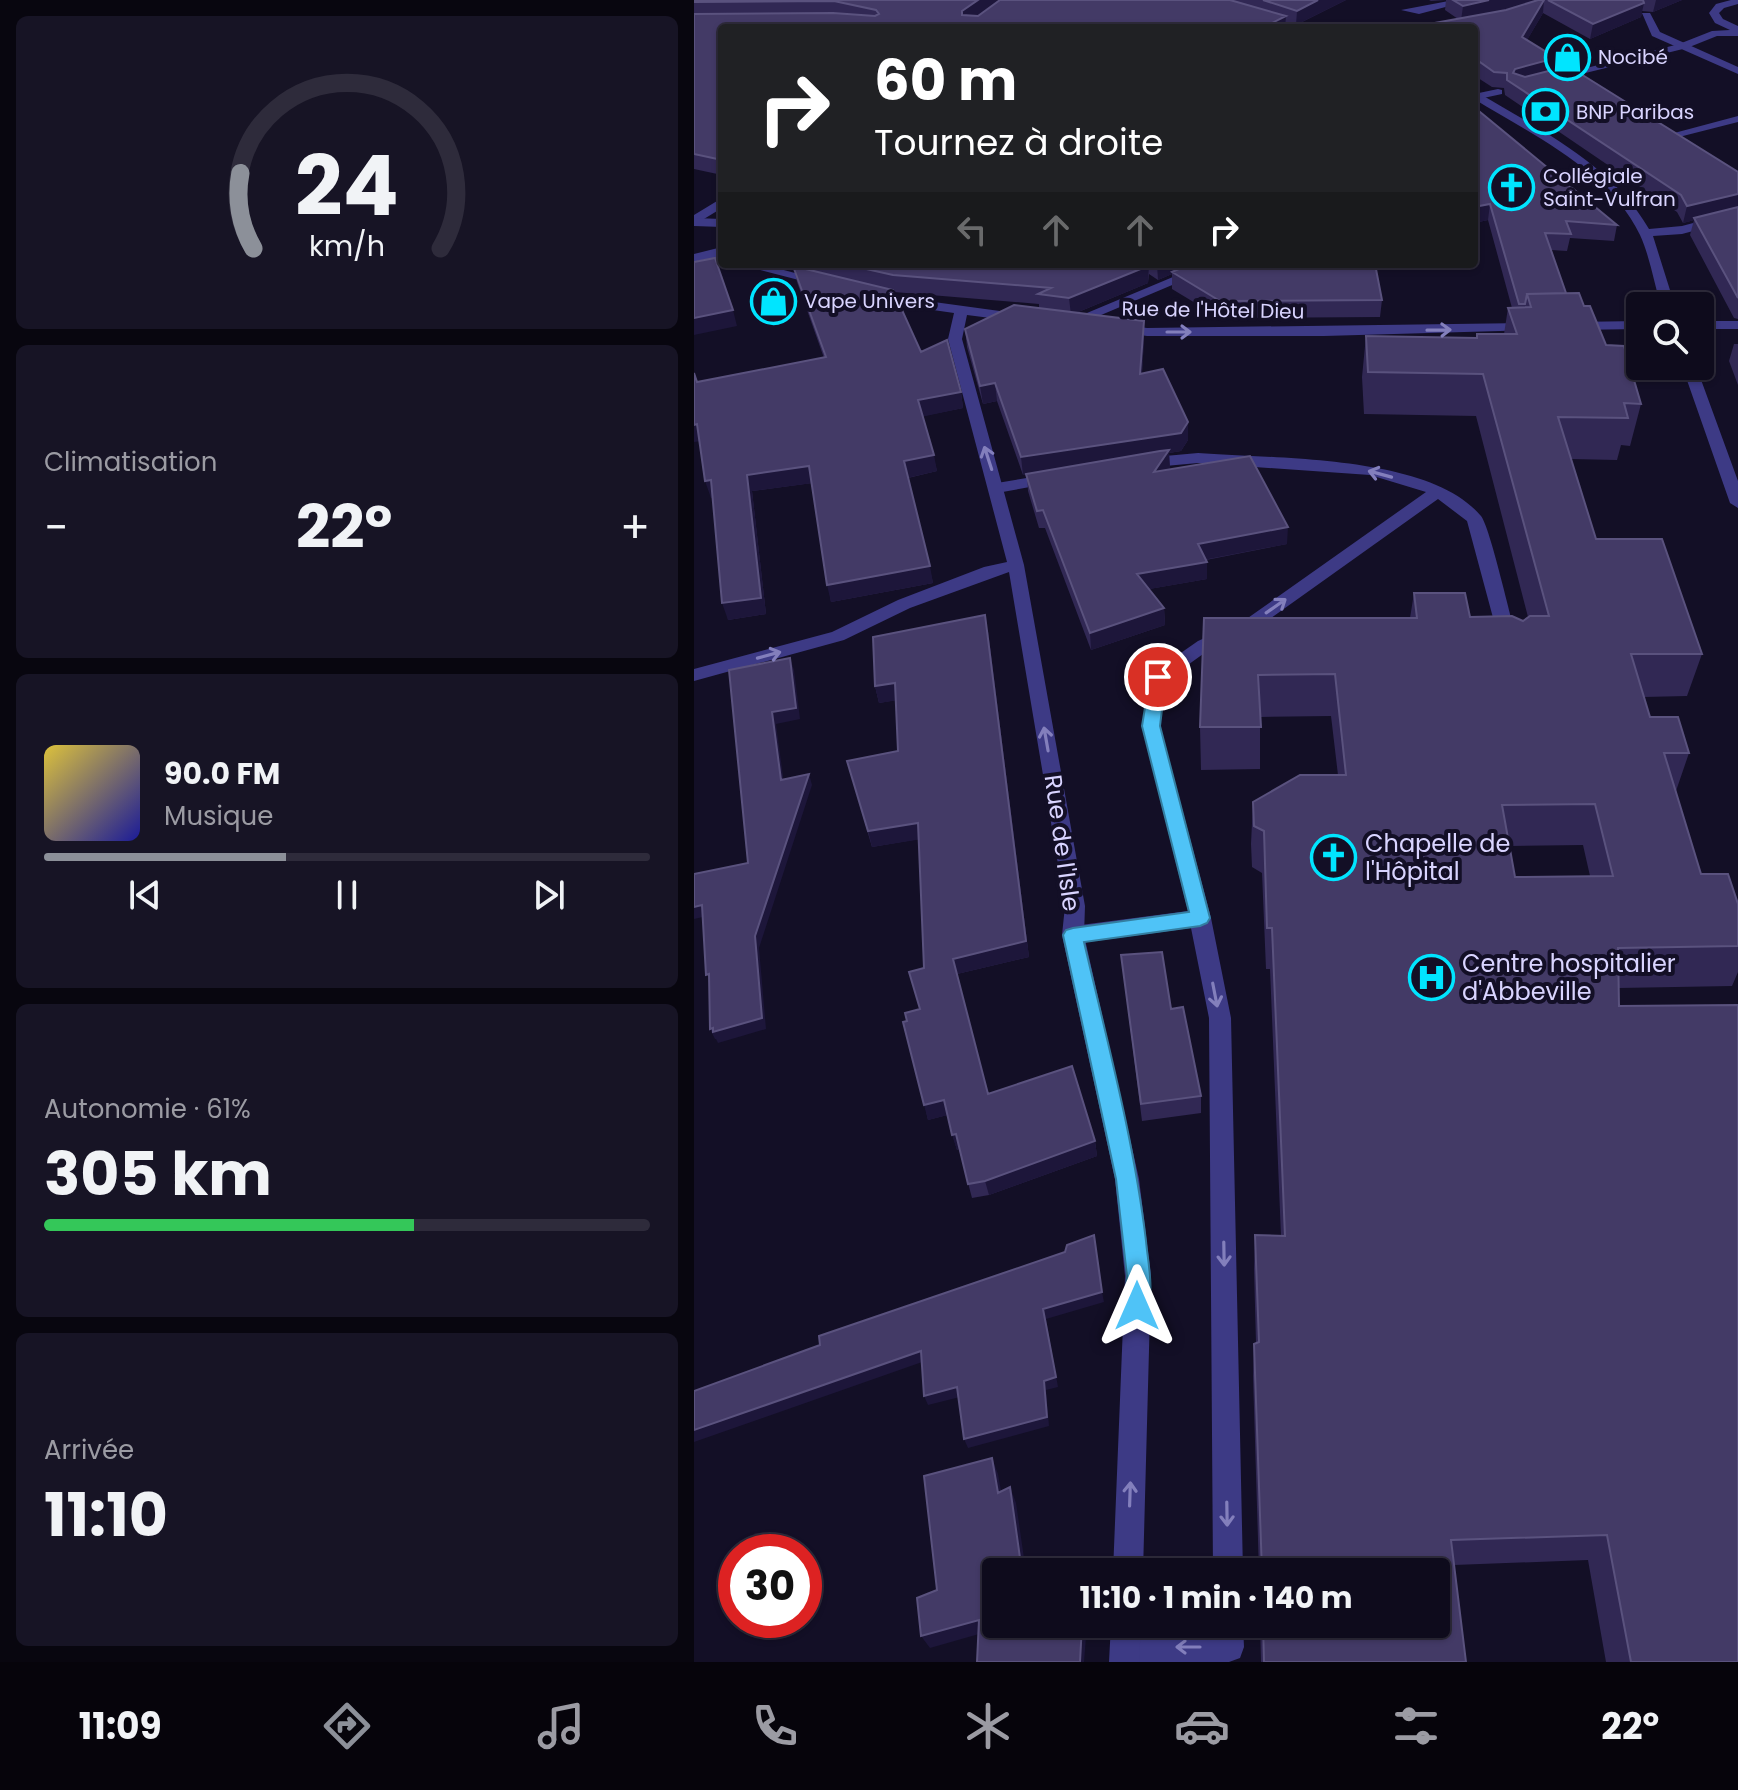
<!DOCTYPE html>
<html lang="fr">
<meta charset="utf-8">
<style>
body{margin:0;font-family:Poppins,sans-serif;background:#171425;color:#f1f3f6;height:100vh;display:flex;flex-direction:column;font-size:30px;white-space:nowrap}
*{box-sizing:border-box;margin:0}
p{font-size:26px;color:#9b9ba3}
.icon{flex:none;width:44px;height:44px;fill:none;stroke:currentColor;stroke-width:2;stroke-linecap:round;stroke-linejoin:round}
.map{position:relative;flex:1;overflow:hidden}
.details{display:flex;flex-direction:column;gap:16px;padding:16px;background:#08060f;width:694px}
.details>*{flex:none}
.hud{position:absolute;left:24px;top:24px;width:760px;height:244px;border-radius:8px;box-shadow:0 2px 6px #0004,0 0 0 2px #2e2b3b;background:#202124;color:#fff;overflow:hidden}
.fabs{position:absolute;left:932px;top:292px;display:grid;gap:16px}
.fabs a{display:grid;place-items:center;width:88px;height:88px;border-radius:8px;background:#0e0b1c;box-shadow:0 2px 6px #0004,0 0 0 2px #2e2b3b;font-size:40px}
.speed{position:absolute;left:24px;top:1534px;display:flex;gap:16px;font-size:40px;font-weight:700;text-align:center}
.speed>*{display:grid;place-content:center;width:104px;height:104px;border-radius:50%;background:#0e0b1c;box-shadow:0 2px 6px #0004,0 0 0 2px #2e2b3b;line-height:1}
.speed .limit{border:12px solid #d22;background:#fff;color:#111}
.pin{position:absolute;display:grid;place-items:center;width:68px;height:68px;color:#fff;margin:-34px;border:4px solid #fff;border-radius:50%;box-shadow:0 2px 8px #0007}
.me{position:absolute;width:88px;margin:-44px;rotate:0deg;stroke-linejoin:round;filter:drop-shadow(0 0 6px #0008)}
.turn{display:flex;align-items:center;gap:28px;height:168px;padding:0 24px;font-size:36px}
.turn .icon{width:104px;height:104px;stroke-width:2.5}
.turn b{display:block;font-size:56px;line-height:68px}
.lanes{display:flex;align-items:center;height:76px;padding:0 24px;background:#0003;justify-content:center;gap:40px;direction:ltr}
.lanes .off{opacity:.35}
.big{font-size:60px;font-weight:700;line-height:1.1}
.details .card{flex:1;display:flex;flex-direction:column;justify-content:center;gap:12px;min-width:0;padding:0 28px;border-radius:12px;background:#171425}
.details .dial{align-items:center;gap:0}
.dial svg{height:208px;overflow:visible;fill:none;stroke:#2e2b3b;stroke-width:7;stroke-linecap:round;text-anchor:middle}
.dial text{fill:#f1f3f6;stroke:none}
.song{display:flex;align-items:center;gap:24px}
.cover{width:96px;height:96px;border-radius:12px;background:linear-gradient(135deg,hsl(50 70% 55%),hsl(240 70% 35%))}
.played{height:8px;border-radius:4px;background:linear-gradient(90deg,#8c9099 40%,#2e2b3b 40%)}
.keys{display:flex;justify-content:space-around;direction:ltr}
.heat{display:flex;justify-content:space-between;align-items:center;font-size:44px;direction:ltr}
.charge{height:12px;border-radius:6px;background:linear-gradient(90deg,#34c759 61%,#2e2b3b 0)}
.trip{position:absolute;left:288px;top:1558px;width:468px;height:80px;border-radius:8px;background:#0e0b1c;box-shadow:0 2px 6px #0004,0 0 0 2px #2e2b3b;font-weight:700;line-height:80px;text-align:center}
.tabs{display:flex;height:128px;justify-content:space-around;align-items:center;background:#06040b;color:#9b9ba3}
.tabs .icon{width:56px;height:56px}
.tabs .selected{color:#8c9099}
.tabs b{font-size:36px;color:#f1f3f6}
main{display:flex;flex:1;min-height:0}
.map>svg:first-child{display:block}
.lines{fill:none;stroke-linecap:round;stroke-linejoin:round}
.service{fill:#3d3a85;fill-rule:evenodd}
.pedestrian{fill:#3d3a85;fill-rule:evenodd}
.minor{fill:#3d3a85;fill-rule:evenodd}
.tertiary{fill:#3d3a85;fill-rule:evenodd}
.wall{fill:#312854;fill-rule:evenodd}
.shaded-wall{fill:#1d163a}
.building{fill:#433a66;stroke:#5a527e;stroke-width:2;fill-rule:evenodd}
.oneway{stroke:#837fbc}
.route{fill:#4fc3f7;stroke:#337fa1;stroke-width:2}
.labels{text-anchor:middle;stroke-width:8;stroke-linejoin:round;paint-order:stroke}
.far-poi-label{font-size:20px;fill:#d9d4ff;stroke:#130f26;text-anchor:start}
.far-street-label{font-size:20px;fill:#d9d4ff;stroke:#130f26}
.street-label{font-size:24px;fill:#d9d4ff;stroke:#130f26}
.poi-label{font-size:24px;fill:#d9d4ff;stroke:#130f26;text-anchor:start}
</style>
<main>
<section class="details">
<div class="card dial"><svg viewBox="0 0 100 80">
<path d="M14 69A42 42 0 1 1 86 69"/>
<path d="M14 69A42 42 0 0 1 9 40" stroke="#8c9099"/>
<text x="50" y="56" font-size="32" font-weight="700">24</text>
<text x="50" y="72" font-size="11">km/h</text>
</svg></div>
<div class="card"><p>Climatisation</p>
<div class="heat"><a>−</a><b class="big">22°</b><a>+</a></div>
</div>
<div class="card">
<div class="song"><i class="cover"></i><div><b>90.0 FM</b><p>Musique</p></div></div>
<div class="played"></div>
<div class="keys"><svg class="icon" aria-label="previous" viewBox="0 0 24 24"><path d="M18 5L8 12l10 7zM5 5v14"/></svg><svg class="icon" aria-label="pause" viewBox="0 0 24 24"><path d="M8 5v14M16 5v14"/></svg><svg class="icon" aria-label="next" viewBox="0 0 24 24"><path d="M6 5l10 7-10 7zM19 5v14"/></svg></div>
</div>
<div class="card"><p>Autonomie · 61%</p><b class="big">305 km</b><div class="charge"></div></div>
<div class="card"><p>Arrivée</p><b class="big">11:10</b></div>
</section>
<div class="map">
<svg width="1044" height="1662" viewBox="0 0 1044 1662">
<rect width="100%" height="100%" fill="#130f26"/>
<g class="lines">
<!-- service -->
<path class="service" d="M504,453c75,6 231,1 283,63 9,11 30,104 36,124l-9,6 -9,-6 -32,-119 -29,-22 -181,129 -47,21 -43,31 -7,46 51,192 20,100 12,554h-30l-4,-554 -18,-90 -118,16 -8,-3 -3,-6 3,-6 8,-3 115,-15 -46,-185 10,-53 46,-32 47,-21 181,-128 -56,-17 -172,-12 -55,5 -8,-5 8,-5z
M363,473l6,2v6l-66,12 -8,-5 8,-5z
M519,1624h30l1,23 -4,11 -11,4h-106l-9,-3 -4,-11 4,-11 11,-4 88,-1z"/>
<!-- pedestrian -->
<path class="pedestrian" d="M948,13h8l10,19 78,35v7l-86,-38z"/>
<!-- minor -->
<path class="minor" d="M760,0h18l-53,14 -18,-4z
M565,15l35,11 1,2h-15l-25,-8 -1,-2z
M780,93l6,1c61,36 132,71 169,135l33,-3 56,-15v8l-56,15 -29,2 22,70h-14c-7,-23 -11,-49 -21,-71 -30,-64 -109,-101 -166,-136z
M1044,116v6l-59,15 9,6v4h-8l-17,-11z
M28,198v10l-28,17v-10z
M12,252l16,3v8l-21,-4 -1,-3z
M43,264h24l68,18 -7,4z
M510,264h18l-147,62 -12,-3z
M178,289l40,10 110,15 7,4 -7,4 -55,-7 -5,24 62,226 61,341 -1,29 55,244 12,97 -8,296h-30l12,-296 -10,-97 -53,-244 3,-29 -56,-334 -99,36 -66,32 -150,41v-12l138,-37 66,-32 86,-33 23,-5 -59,-223 6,-26 -42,-6 -45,-11v-6z
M946,321v8l-67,1 -7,-4 7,-4z
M1006,321h38v8h-38z
M835,323l5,1v6l-210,6h-177l-29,-4 -7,-4 7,-4 29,4z
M988,366h14l42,115v27l-8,-5z
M417,1624h30l-2,38h-30z"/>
<!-- tertiary -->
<path class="tertiary" d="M1037,0h7v4l-14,4 -5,5 4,6 15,7v10h-21l-30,12 -134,33 -5,-3 131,-34 33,-13 18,-1 -15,-7 -6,-10 7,-9z
M804,89l4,1v4l-28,6v-6z
M0,218l28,1v8l-28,-1z
M28,247v8l-28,7v-8z"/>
</g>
<!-- wall -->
<path class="wall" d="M0,0h652l-50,25 -11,-3 -563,6v147l-28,-6z
M735,0h253l-29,12 -11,-1 -1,6 -51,22 -47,-26 -16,27 29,18 -2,11 184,103v147l-4,-1 -44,-83 4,-15 -11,3 -6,-11 -172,-117 -1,-7 -12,-1 -17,-11 -17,-57 -13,-9 1,-10 -15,1z
M780,107l143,118 -3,16 -44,-3 -3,13 -16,-1 15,43 18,13 57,98 -11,42 -9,-1 -4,15 -46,-1 25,80 106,115 -15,42 -43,1 6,20 39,36 -13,38 25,83 37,30v68l-6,14 -113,2v18l119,656h-132l-18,-102 -134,5 12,97h-205l-1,-38h176v-52h-177l-6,-196 1,-32 2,-1 -2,-74 1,-34 26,1 -11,-267h-4l-4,-96 -10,-6 -1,-23 2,-42 85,-27 -7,-59 -71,1v52l-59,1 -1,-43 4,-109h206l4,-25 56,24 53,4 5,-4 -52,-201 -112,-2 -2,-37 4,-41 110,2 1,-4h27l4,-26h4l-24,-88 -14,3zM889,845l7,31 -75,1 -5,-31z
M96,264h585l7,36 -2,17 -160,1 -48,-29v-15l-14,6 -9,-6 -1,9 -72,30 68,8v18l-2,34 46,49v18l-7,11 -12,2 1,15 -2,2 119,74 -81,16 1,19 -58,10 15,19 1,17 -74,25 -46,-122h-6l-11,-37 -1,-16h-4l-26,-74 -14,3 -16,-57 -2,-18 74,-21v-4l-145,-12 27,60 40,40 2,16 -40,8 14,55 -29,7 25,105 -102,19 -19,-119 -60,8 14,123 -38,6 -15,-123 -2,1 -14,-116 127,-24 -27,-76 -3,-14h-3z
M1040,344h4v41l-9,-24z
M294,631l41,326 -72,17 31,120 107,47 2,15 -108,39 -17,3 -13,-49 -2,1 -10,-35 -19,5 -21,-99 13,-12 4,-41 -5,-129 -47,8 -25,-86 51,-10 -2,-51 -17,3 -4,-17z
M427,955l50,54 30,87v17l-59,8z"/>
<!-- shaded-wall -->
<path class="shaded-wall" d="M284,0h22l-36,26 -2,-11v-4z
M624,0h28l-50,25 1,-14z
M795,0h49l-15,6 -62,15 2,-15z
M850,0l-1,13 -23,39 2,-15z
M962,0h26l-29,12z
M950,3l-3,14 -51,22 3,-15z
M592,16l-1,12h-23z
M862,58l-2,15 -42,11 1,-11 2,-4z
M783,60l-2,16 -1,1v-12z
M1044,194v15l-55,14 4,-17z
M796,204l-2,16 -14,3v-16z
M455,264l-1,19 -77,32 -2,-17z
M463,264h39l-24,8v2l-14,6z
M39,310l4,16 -43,9v-17z
M450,321v18l-3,53 -1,-18z
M301,383l2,18 -14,3 -3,-18z
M267,392l2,16 -42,9 -3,-17z
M494,422v18l-7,11 -12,2 1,15 -15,21 -1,-17 13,-19 -144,22 -2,-18z
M3,424l5,17 -8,1v-17z
M240,455l3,16 -30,7 -3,-17z
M115,466l4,17 -61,8 14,123 -38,6 -6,-17 25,-128z
M17,480l6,17 -6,1 -6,-17z
M594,527l-1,17 -89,17v-17z
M513,562v17l-69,12 -1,-17z
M236,566l3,17 -102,19 -4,-17z
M470,608l1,17 -74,25 -1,-17z
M294,631l41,326 -72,17 -4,-15z
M96,658l4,12 6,49 -24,5 9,67 -4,-11 -9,-68z
M201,683l4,17 -20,3 -4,-17z
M115,774l3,11 -53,163 7,81 -48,14 -2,-4h-1l-5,-10 45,-93z
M224,823l4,16 -50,8 -4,-16z
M8,905l5,11 -13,3v-12z
M250,1100l4,15 -20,5 -4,-15z
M262,1134l4,14 -3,2 -5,-15z
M401,1141l2,15 -108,39 -4,-14z
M408,1292l2,10 -58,17 12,68 -12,3 3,36 -81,22 -4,-9 80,-58 -1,-72z
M227,1351l4,10 -231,81v-12z
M263,1387l3,10 -32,8 -4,-9z
M298,1458l6,16 6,34 -6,-15z
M316,1487l6,16 10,69h-4z
M285,1620l7,12 -56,16 -9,-12z
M388,1624h5l-3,38h-4z"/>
<!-- building -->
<path class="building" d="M0,0h284l-16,11v4l16,1 22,-16h230l56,16 -24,12h-540v132l-28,-6v-140l139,-1 42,3 4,-2 -3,-4 -42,-9 -140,1z
M569,0h55l-21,11z
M759,0h36l-26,6z
M844,0h6l-22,37 34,21 -41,11 -2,4 12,4 43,-11 170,106v22l-51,12 -6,-11 -174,-115v-7l-13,-1 -17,-12 -3,5v-37h-67l99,-18z
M854,0h95l1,3 -51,21z
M780,107l143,118 -51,-4 5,13 -26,-1 21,60 -39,1 -2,10h-6l-29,-100 -16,3z
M1044,207v91l-44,-80z
M21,258l18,52 -39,8v-56z
M150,264h304v2l-79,32 -31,-4 13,-6 -158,-13z
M496,264h185l7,36 -162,1 -48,-29z
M99,266l100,24 28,62 26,-12 14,52 -43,8 16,55 -30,6 26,105 -103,19 -18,-119 -62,9 14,123 -39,5 -11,-123 -6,1 -8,-57 -3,1v-52l3,9 129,-25z
M885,293l5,13h6l16,39 18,1 17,58 -17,-1 4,15 -70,-1 38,122h66l40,115h-71l19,63h28l11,36h-25l37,121h27l10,30v42l-120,2 1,58 119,-1v657h-107l-24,-127 -156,5 15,122h-202l-1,-38h173v-52h-174l-8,-228 5,-2 -4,-107 30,1 -13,-308h-5l-3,-97 -10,-5 -1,-24 47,-27h46l-11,-101 -77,1 3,52h-61l4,-109h213l-3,-25h51l5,24 42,-1 11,5 7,-5h19l-66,-242 -115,-2 -2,-36 111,2v-4h40l-9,-26 23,-1 -4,-13zM901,804l18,72 -98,1 -13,-72z
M320,305l130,16 -4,53 23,-5 25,53 -7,11 -160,24 -26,-74 -15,3 -15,-57z
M475,450l-15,22 96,-16 38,71 -90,17 9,18 -70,12 27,34 -74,25 -47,-123 -6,1 -11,-37 134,-23z
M291,615l41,326 -73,18 35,135 84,-28 23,75 -110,40 -17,3 -12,-50 -4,1 -8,-35 -20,5 -21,-83 4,-1 -2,-8 15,-4 -11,-37 15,-4 -6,-145 -50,8 -21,-70 51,-10 -3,-68 -20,3 -2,-49z
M96,658l6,50 -24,4 9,68 28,-6 -54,162 7,82 -49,14v-4l-3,1 -1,-55 -3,1 -4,-70 -8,2v-33l54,-11 -19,-193z
M468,952l9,57 12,-2 18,89 -60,8 -20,-149z
M400,1235l8,57 -59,17 13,68 -12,4 3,36 -83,22 -7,-52 -33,9 -3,-45 -227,79v-39l126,-46 -1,-9 246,-84 2,-7z
M298,1458l6,35 12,-6 12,85h-26v52h86l-2,38h-103l2,-42 -58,16 -4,-38 20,-8 -13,-114z"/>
<!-- one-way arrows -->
<defs><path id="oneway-shaft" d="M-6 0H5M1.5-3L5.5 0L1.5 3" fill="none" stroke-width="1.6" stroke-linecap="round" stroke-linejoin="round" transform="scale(2)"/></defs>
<g class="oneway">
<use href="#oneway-shaft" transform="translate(745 330) rotate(-1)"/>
<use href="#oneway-shaft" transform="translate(485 332)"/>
<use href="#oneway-shaft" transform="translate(294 458) rotate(-108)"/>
<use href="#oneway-shaft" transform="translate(686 474) rotate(-165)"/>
<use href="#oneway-shaft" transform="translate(582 606) rotate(-35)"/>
<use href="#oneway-shaft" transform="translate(75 655) rotate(-15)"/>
<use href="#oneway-shaft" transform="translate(352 739) rotate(-100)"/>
<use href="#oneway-shaft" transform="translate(521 995) rotate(79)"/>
<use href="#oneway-shaft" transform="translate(530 1254) rotate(89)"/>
<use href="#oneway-shaft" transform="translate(436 1494) rotate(-88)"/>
<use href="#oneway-shaft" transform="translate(533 1514) rotate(89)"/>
<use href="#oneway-shaft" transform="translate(494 1647) rotate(180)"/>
</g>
<!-- route -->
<path class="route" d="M464,671l8,6 -6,49 50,192 -3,5 -7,3 -116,16c23,99 50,198 62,299 2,23 9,51 0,73l-9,3 -8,-3 -4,-8 2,-30 -11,-97 -53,-244 3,-5 7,-2 116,-16 -47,-186 8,-49z"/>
<!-- icons -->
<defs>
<symbol id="shop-ring" viewBox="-11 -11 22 22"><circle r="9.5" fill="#130f26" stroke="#00e5ff" stroke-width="1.5"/><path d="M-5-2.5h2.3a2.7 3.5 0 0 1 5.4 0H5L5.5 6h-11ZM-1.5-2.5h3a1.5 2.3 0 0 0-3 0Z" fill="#00e5ff"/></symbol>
<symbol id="bank-ring" viewBox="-11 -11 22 22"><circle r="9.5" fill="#130f26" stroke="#00e5ff" stroke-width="1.5"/><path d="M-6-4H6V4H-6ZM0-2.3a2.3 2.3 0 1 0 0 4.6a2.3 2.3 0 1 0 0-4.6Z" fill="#00e5ff"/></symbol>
<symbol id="church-ring" viewBox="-11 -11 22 22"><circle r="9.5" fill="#130f26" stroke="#00e5ff" stroke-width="1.5"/><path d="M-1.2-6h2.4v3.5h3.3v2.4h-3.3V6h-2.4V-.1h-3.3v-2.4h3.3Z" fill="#00e5ff"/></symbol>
<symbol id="hospital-ring" viewBox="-11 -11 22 22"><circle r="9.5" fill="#130f26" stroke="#00e5ff" stroke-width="1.5"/><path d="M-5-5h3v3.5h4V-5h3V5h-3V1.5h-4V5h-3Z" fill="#00e5ff"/></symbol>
</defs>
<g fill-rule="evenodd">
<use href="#shop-ring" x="848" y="32" width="51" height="51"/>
<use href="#bank-ring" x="826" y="86" width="51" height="51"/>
<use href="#church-ring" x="792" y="162" width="51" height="51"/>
<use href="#shop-ring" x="54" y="276" width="51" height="51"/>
<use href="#church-ring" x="614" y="832" width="51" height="51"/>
<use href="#hospital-ring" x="712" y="952" width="51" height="51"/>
</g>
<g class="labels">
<!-- far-poi labels -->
<g class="far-poi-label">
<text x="904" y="64">Nocibé</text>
<text x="882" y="119">BNP Paribas</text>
<text x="849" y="183">Collégiale<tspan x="849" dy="23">Saint-Vulfran</tspan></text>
<text x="110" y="308">Vape Univers</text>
</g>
<!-- far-street labels -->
<g class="far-street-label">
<text transform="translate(519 310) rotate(1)" y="7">Rue de l'Hôtel Dieu</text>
</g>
<!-- street labels -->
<g class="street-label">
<text transform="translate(368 843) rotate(82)" y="8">Rue de l'Isle</text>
</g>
<!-- poi labels -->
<g class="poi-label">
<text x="671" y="852">Chapelle de<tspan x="671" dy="28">l'Hôpital</tspan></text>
<text x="768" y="972">Centre hospitalier<tspan x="768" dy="28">d'Abbeville</tspan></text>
</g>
</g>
</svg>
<div class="fabs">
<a><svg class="icon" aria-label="search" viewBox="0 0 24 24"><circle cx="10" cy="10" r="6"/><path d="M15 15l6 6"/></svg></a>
</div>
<div class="speed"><div class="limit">30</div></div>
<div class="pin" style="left:464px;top:677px;background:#d93025"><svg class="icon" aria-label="arrive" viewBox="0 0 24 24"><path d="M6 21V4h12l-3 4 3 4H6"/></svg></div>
<svg class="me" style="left:443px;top:1306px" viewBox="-20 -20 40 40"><path d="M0-17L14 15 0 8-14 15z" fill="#4fc3f7" stroke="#fff" stroke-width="4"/></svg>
<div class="trip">11:10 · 1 min · 140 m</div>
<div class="hud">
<div class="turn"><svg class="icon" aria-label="right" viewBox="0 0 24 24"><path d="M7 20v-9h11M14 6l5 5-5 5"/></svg><div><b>60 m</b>Tournez à droite</div></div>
<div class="lanes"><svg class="icon off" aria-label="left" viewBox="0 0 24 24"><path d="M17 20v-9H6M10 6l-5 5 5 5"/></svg><svg class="icon off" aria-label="ahead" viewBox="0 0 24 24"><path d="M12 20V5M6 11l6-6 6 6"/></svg><svg class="icon off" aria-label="ahead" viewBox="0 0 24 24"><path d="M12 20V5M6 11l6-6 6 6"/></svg><svg class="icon" aria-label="right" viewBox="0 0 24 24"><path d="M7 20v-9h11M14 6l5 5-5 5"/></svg></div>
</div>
</div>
</main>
<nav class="tabs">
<b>11:09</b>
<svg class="icon selected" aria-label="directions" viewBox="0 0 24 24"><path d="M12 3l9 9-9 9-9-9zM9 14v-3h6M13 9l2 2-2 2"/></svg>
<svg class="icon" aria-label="music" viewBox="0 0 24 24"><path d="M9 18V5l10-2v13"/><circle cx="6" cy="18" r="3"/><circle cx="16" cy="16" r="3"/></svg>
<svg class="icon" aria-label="phone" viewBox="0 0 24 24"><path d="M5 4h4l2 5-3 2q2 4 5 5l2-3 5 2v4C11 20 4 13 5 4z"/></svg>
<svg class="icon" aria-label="climate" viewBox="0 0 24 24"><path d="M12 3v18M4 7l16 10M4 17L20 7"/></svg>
<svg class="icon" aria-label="car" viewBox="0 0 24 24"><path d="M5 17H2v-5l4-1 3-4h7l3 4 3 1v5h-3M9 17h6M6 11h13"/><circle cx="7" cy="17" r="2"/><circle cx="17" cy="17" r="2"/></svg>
<svg class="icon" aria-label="filters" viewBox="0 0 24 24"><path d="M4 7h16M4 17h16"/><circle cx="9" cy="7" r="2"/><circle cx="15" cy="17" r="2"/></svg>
<b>22°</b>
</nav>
